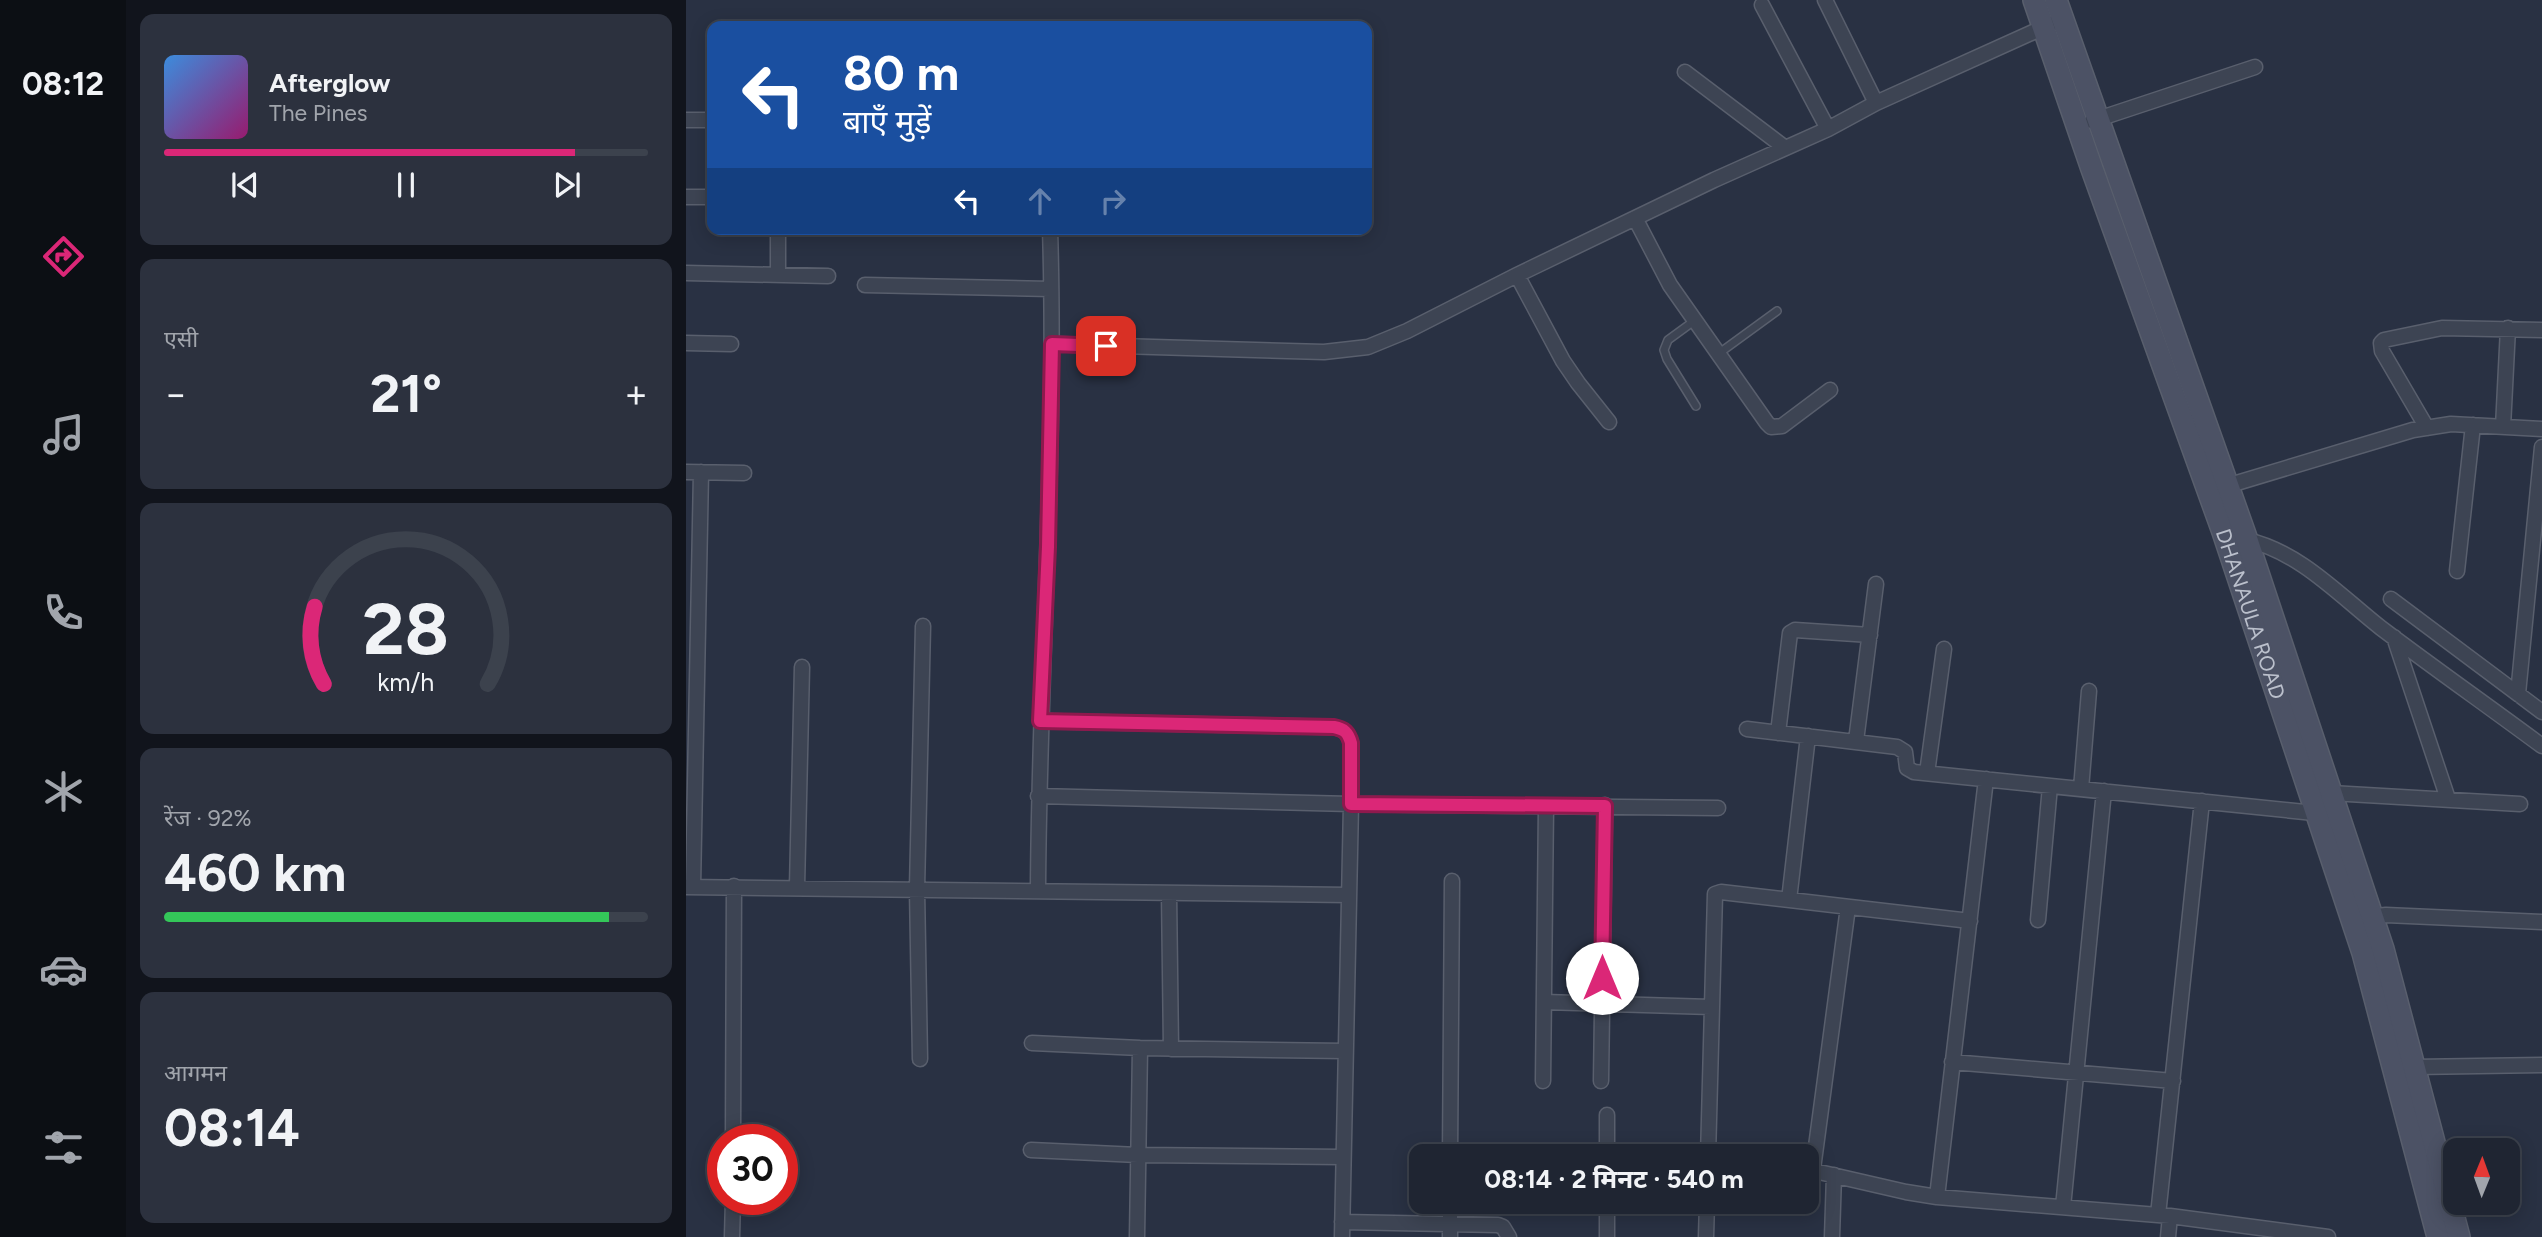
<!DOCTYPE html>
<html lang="hi">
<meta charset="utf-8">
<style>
body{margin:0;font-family:Figtree,"Noto Sans Devanagari",sans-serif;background:#2c313e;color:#f1f3f6;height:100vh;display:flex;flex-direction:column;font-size:26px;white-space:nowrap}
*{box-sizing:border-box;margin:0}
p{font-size:23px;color:#a1a5ac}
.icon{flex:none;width:38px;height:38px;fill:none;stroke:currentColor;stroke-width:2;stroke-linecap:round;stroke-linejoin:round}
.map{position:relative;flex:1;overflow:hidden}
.panel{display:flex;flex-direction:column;gap:14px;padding:14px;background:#11141c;width:560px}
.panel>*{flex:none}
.banner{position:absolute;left:21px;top:21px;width:665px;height:214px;border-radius:14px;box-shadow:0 4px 18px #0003,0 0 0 2px #3c424d;background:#1a4fa0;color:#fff;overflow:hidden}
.needle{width:46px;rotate:1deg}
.controls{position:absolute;left:1757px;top:1138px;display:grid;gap:14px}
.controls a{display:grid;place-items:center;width:77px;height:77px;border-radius:14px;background:#1f2532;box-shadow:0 4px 18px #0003,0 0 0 2px #3c424d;font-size:35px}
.speed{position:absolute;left:21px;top:1124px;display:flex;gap:14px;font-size:35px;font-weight:700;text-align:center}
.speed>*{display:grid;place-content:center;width:91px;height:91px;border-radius:50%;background:#1f2532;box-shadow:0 4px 18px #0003,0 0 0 2px #3c424d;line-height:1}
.speed .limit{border:10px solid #d22;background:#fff;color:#111}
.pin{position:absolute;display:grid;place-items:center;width:60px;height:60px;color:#fff;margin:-30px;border-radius:14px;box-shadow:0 4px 10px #0006}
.me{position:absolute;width:77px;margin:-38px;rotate:0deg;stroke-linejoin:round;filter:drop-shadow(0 0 5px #0008)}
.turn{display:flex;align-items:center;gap:24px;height:147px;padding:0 21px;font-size:32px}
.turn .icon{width:91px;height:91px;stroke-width:2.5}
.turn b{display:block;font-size:49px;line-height:60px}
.lanes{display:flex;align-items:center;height:66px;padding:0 21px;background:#0003;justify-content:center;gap:35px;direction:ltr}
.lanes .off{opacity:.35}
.big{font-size:52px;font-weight:700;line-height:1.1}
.panel .tile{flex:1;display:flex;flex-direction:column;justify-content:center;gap:10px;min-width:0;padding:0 24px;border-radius:14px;background:#2c313e}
.panel .dial{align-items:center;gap:0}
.dial svg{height:182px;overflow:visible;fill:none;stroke:#3c424d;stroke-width:7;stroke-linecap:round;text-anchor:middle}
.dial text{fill:#f1f3f6;stroke:none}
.song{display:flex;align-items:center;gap:21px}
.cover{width:84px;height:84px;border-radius:10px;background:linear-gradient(135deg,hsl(210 70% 55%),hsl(320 70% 35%))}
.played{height:7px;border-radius:4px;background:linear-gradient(90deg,#db2777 85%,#3c424d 85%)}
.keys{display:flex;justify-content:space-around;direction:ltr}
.heat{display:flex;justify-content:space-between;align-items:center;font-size:38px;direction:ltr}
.charge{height:10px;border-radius:5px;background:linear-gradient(90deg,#34c759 92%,#3c424d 0)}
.trip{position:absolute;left:723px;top:1144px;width:410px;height:70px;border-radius:14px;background:#1f2532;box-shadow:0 4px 18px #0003,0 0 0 2px #3c424d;font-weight:700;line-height:70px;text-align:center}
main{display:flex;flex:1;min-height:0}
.dock{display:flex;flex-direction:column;width:126px;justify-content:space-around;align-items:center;background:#0c0f14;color:#a1a5ac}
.dock .icon{width:49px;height:49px}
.dock .selected{color:#db2777}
.dock b{font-size:32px;color:#f1f3f6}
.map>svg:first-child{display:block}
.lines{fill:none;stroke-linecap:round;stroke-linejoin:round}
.lane-casing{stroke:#595f6d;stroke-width:10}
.street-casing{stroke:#595f6d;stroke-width:17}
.secondary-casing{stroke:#595f6d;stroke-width:24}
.lane{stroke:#3d4453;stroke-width:7}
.street{stroke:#3d4453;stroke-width:14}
.secondary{stroke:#4c5265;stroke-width:21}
.route-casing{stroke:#8e194d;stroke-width:18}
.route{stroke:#db2777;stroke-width:12}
.labels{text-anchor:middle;stroke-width:7;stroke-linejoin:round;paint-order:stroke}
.street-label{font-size:21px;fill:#bbc0cc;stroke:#222938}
</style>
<main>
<nav class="dock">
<b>08:12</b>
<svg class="icon selected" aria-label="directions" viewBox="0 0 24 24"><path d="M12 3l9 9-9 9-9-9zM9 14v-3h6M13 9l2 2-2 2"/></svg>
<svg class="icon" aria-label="music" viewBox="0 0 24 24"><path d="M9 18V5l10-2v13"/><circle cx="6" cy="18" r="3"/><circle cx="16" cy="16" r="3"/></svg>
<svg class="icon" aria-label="phone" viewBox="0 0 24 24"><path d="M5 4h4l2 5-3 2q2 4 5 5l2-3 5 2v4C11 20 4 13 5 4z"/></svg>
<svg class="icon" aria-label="climate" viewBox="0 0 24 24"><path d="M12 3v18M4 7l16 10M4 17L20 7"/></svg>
<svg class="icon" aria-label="car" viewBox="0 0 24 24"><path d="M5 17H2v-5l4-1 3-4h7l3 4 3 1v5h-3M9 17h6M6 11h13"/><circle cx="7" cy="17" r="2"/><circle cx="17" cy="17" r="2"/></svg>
<svg class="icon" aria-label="filters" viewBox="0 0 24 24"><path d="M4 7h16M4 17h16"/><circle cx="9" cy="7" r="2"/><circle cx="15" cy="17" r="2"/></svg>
</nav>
<section class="panel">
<div class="tile">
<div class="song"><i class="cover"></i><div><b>Afterglow</b><p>The Pines</p></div></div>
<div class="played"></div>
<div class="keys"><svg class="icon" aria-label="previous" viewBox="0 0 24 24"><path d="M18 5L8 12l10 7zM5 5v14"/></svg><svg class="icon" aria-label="pause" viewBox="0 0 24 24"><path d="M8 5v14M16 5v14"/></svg><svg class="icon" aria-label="next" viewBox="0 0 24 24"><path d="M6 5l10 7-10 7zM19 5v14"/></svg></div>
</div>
<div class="tile"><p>एसी</p>
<div class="heat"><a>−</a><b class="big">21°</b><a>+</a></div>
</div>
<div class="tile dial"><svg viewBox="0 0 100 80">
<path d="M14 69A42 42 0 1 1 86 69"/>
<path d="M14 69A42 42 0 0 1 10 35" stroke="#db2777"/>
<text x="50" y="56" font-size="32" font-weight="700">28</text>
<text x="50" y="72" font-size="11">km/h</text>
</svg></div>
<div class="tile"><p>रेंज · 92%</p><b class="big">460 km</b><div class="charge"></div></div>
<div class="tile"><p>आगमन</p><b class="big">08:14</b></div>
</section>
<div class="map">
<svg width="1856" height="1237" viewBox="0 0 1856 1237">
<rect width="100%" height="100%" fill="#293143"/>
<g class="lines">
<defs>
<path id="lane" d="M1008,321l-26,19 -4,10 3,9 29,47
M1032,354l59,-43"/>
<path id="street" d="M1139,0l51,103
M1076,5l66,124
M999,72l99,75
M0,120h26
M1406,121l163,-54
M0,197h26
M949,218l35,67 97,138 4,4 11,-1 48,-36
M0,273l142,3
M92,275v-46
M831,275l46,86 15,22 31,39
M179,285l186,4
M0,343l45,1
M366,344l272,8 44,-5 39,-16 110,-56 197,-95 114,-51 48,-26 175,-79
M1817,427l5,-99
M1741,428l-45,-77 -1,-8 3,-3 58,-12 100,2
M0,472l58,1
M1534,488l193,-58 38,-6 91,5
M1561,540c53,12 92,55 134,88 53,40 107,78 161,118
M1771,571l16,-146
M1705,599l151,113
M1708,637l54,162
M1832,694l24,-247
M354,721l293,6c11,2 15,5 18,16v61l-9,433
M1061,729l150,18 8,5 2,16 7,4 410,42
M1092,733l12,-100 5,-3 75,5
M1170,741l20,-157
M1241,773l17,-124
M1395,789l8,-98
M1645,793l189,11
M352,796l313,8 367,4
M0,887l663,8
M7,887l8,-415
M111,887l5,-220
M352,890c1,-220 19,-440 12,-661
M483,893l2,156
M1103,900l19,-164
M1681,917l19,-2 156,7
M1352,920l12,-134
M858,1002l167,5
M346,1043l108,5 205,3
M234,1059l-3,-170 6,-263
M1266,1062l221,19
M1728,1067l128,-2
M857,1081l3,-275
M915,1081l4,-276
M921,1115v42
M47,1139l1,-253
M345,1150l107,5 204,2
M764,1157l2,-276
M1022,1157l7,-263 6,-2 249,29
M1120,1169l100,23 31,5 233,19 158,21
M1127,1169l35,-262
M1251,1197l49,-418
M921,1202v35
M1377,1207l41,-416
M1472,1215l44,-414
M656,1222l156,3 5,2 6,10
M46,1237l1,-38
M451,1237l3,-189
M764,1237v-35
M1020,1237l1,-35
M1146,1237l2,-62
M1482,1237l2,-21"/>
<g id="secondary">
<path id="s1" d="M1348,0l58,169 131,363 140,421 75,284"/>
<path d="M1370,0l191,540 136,409 76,288"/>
</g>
</defs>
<!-- lane casing -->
<use href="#lane" class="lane-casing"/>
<!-- street casing -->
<use href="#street" class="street-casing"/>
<!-- secondary casing -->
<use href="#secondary" class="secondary-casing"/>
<!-- lane -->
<use href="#lane" class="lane"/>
<!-- street -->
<use href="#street" class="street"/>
<!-- secondary -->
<use href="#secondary" class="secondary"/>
</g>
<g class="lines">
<defs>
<path id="route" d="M420,346l-54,-2 -4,203 -8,174 294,6c10,2 14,5 17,16v61l254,2 -3,172"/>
</defs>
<!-- route casing -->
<use href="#route" class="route-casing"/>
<!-- route -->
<use href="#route" class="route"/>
</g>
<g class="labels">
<!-- street labels -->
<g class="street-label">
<text dy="7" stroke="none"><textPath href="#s1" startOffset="651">DHANAULA ROAD</textPath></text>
</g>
</g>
</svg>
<div class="controls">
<a><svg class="needle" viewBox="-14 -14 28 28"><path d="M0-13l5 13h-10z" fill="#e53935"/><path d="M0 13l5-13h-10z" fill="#a1a5ac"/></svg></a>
</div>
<div class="speed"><div class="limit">30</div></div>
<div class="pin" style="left:420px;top:346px;background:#d93025"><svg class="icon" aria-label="arrive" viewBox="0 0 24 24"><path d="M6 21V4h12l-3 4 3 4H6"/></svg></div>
<svg class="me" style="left:916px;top:978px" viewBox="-20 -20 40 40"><circle r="19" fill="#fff"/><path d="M0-13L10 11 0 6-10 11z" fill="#db2777"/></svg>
<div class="trip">08:14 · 2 मिनट · 540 m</div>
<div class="banner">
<div class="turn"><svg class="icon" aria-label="left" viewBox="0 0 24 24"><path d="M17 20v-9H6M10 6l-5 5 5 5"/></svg><div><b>80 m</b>बाएँ मुड़ें</div></div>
<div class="lanes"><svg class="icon" aria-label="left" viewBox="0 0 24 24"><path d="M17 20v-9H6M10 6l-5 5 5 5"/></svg><svg class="icon off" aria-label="ahead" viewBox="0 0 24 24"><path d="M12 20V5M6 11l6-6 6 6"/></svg><svg class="icon off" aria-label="right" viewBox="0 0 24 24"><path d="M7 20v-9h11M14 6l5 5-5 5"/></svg></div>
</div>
</div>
</main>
